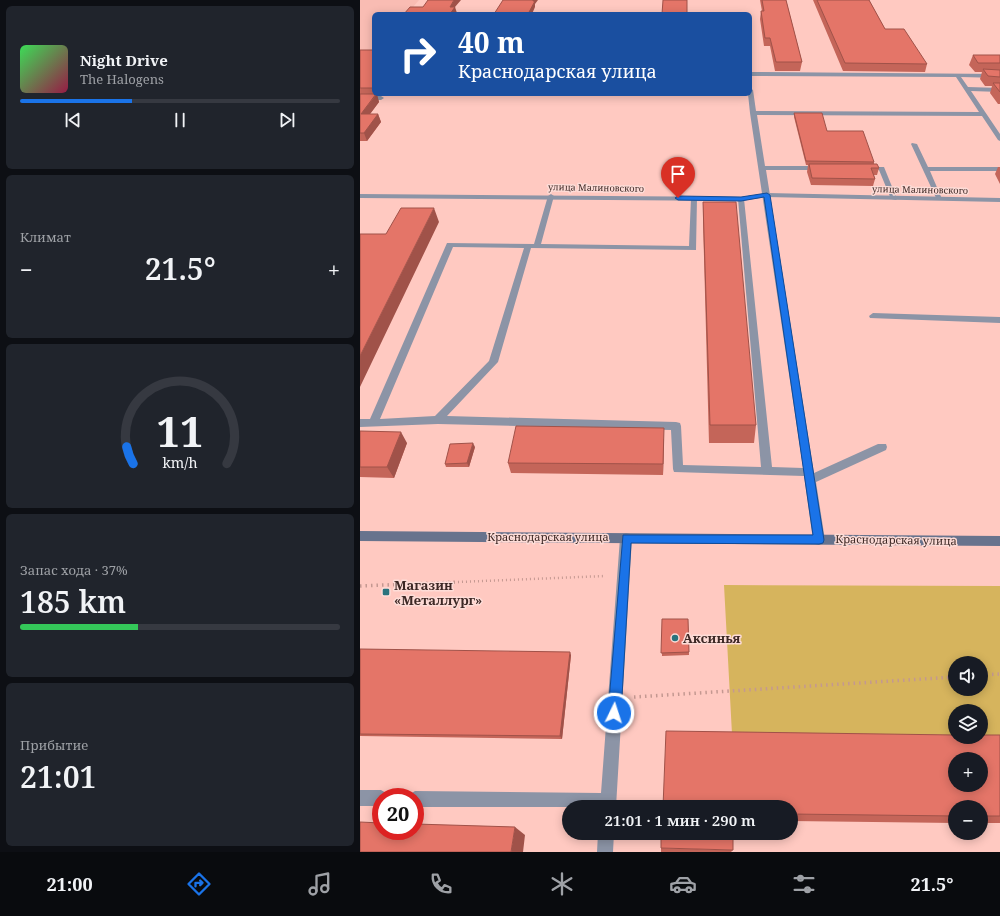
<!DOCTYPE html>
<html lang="ru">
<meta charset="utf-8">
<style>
body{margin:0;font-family:"Noto Serif",serif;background:#20242c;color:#f1f3f6;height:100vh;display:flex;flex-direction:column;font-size:15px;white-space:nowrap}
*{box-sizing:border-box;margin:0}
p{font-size:13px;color:#9ea1a6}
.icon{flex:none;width:22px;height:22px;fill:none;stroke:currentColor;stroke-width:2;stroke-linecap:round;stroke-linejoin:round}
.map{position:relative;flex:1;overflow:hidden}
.side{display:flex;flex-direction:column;gap:6px;padding:6px;background:#0d0f14;width:360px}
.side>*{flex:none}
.hud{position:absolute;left:12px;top:12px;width:380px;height:84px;border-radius:6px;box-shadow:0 2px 10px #0003;background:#1a4fa0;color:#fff;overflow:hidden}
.tools{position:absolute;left:588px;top:656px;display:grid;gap:8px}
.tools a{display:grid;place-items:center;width:40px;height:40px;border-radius:50%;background:#171b24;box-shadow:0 2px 10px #0003;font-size:20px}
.speed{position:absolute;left:12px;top:788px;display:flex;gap:8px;font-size:20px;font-weight:700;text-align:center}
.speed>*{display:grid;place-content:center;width:52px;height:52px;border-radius:50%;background:#171b24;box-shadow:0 2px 10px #0003;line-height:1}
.speed .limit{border:6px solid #d22;background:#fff;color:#111}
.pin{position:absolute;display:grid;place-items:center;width:34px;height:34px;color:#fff;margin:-41px -17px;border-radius:50% 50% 50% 0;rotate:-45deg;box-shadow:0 0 4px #0007}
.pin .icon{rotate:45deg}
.me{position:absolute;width:44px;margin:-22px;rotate:4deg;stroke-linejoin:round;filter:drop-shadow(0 0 3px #0008)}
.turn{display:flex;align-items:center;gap:14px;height:84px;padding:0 20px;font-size:18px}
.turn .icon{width:52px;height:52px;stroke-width:2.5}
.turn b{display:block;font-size:28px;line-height:34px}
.big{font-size:30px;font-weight:600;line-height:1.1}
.side .tile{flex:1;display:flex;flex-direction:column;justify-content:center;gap:6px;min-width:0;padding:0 14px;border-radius:6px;background:#20242c}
.side .dial{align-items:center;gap:0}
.dial svg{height:104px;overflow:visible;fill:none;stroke:#363941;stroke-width:7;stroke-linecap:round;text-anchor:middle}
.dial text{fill:#f1f3f6;stroke:none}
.song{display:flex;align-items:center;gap:12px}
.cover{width:48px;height:48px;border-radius:6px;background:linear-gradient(135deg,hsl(130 70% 55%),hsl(340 70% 35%))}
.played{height:4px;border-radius:2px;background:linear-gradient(90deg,#1a73e8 35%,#363941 35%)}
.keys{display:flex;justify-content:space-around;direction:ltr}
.heat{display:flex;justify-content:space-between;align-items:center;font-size:22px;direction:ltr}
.charge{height:6px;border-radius:3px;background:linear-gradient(90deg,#34c759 37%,#363941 0)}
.trip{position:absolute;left:202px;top:800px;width:236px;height:40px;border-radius:20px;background:#171b24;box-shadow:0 2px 10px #0003;font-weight:600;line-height:40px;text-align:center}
.dock{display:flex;height:64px;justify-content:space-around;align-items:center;background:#090b0e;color:#9ea1a6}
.dock .icon{width:28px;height:28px}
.dock .current{color:#1a73e8}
.dock b{font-size:18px;color:#f1f3f6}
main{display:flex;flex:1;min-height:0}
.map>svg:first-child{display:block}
.built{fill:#f9bcb3}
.green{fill:#d6b45d;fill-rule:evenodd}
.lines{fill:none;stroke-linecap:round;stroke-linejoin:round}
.path-far1{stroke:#c49891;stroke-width:2.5;stroke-dasharray:1 3;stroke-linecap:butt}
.path{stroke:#c49891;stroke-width:3.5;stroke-dasharray:1.5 4;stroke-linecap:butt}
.lane{fill:#8c94a6;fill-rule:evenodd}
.street{fill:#8c94a6;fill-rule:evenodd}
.secondary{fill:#68738d;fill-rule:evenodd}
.wall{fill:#c46559}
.shaded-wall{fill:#a05249}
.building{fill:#e47568;stroke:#a05249;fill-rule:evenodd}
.route{fill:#1a73e8;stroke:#114b97}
.poi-dot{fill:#2b737d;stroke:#fddcd7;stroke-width:1.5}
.labels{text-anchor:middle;stroke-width:3;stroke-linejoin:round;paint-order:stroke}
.far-street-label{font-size:9px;fill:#3d2825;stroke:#fddcd7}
.street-label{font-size:11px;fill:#3d2825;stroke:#fddcd7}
.near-poi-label{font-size:13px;font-weight:bold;fill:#3d2825;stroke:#fddcd7;text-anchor:start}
</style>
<main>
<section class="side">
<div class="tile">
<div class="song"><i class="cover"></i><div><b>Night Drive</b><p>The Halogens</p></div></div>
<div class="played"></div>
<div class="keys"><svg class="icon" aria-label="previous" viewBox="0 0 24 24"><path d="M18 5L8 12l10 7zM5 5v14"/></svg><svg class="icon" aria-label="pause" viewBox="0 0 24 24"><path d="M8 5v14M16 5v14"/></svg><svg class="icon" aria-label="next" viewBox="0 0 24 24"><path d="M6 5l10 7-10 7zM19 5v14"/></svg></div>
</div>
<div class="tile"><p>Климат</p>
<div class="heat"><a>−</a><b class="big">21.5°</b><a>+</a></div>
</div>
<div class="tile dial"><svg viewBox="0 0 100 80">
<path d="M14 69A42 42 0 1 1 86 69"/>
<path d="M14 69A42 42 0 0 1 9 56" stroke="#1a73e8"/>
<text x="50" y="56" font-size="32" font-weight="700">11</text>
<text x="50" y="72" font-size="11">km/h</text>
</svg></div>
<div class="tile"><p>Запас хода · 37%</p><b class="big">185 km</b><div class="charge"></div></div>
<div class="tile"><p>Прибытие</p><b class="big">21:01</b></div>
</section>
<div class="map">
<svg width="640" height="852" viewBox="0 0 640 852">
<rect width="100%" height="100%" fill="#ffc9c1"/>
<!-- built -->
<path class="built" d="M0,0h59l-12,14h-33v39l-14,2z"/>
<!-- green -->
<path class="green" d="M364,585l276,1v149h-19v-24h-26v24l-223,-1zM595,663h26v26h-26z"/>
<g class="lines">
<!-- path-far1 -->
<path class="path-far1" d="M74,583l171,-7"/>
<!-- path -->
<path class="path" d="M0,586l98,-4
M621,675l19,-1
M274,697l321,-20"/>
<!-- lane -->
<path class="lane" d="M390,72l250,2v4l-39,-1 7,10 32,1v4l-29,-1 29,43v7l-2,-1 -16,-24 -225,-1 8,51h56l3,2 -3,2h-55l48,303 64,-29h8l1,3 -1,3 -70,32 9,58 -2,4 -4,1 -4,-1 -2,-4 -9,-64 -130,-4 -1,-3 -2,-39 -233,-6 -78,3v-8h10l77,-176 87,1 14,-48 3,-2 3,2 -13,48 148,2 2,-48 3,-2 3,2 -1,52 -165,-2 -33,114 -51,54 229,6 4,1 1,3 2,39 78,2 -23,-268 3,-2 3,2 28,268 31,1 -53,-355 -2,-19h2v-6l3,2 3,21 223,1 -23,-35 -206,-1zM93,247l71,1 -35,113 -54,55 -55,3z
M0,96h21l3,2 -3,2h-21z
M552,143l5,1 11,23h72v4h-70l12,28 -5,1 -26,-56z
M505,167h19l13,32 -1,1 -5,-1 -12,-29 -14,-1z
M513,313l127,4v6l-130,-5 -1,-2z
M266,533l4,1 2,4 -16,269h-201v-10h-7l2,-3 5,-3 186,2 19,-255 2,-4z
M0,790h21l5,3 2,4h-7v9h-21z
M238,833h16l-1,19h-16z"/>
<!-- street -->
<path class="street" d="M407,193l233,5v4l-233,-5 -26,4 -381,-3v-4l381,3z"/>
<!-- secondary -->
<path class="secondary" d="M0,531l640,5v10l-640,-5z"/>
</g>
<!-- wall -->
<path class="wall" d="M400,0h26l16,62 -2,9h-25l-5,-25h-6l-4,-27 1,-8h1z
M453,0h56l16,29 42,35 -2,8 -82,-1z
M14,49v45h11l-1,2h-7l2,6 -9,12h8l3,8 -14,19h-7v-91h13z
M613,55h27v49h-2l-8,-11 2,-7h-7l-5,-7 2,-7h-7l-6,-7z
M434,113l33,18 47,31v2l5,4 -2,7h-3l1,4 -2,7 -62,-1 -4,-13 1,-7h-2l-12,-48z
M638,167h2v17l-5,-10z
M343,202l53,223 -2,18h-45l-6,-223z
M0,431l47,12 -13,35 -34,-1z
M304,439l-1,36 -152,-2 -3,-10z
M115,447l-6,20h-23l-1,-3z
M302,619h26l1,36 -27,1z
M0,649l211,6 -9,84 -202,-3z
M640,735v88h-19v-16h-26v16l-164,-2v-14z
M301,848l72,2 -2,2h-70z"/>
<!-- shaded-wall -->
<path class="shaded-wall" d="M94,0h7l-6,7 2,6 -1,1h-6v-7z
M173,0h5l-3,4v3l-3,7h-4z
M17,94l2,8 -15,20 -3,-8z
M18,114l3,8 -14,19 -3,-8z
M74,208l5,14 -79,165v-31z
M304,428v11l-1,36v-11z
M41,432l6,11 -13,35 -7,-11z
M113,443l2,4 -6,20 -2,-4z
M210,652l1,3 -9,84 -2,-3z
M155,827l10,8 -2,17h-12z"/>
<!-- building -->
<path class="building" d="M68,0h26l-4,7h5l-5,7h-46l6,-7h13z
M143,0h30v1h2l-7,13h-34z
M303,0h24v14h-25z
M402,0h24l16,62h-26l-6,-24h-5l-4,-27h3z
M457,0h52l16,29h19l23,35 -82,-1z
M14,49v39h-14v-38h13z
M613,55h27v8h-22z
M623,69l17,1v7l-12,-1z
M633,83h7v9z
M0,94h16l-15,20h17l-14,19h-4z
M434,113h28l5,18h36l11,31 -68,-1z
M449,164h68l2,4h-8l4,11 -63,-1z
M343,202h33l20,223h-46z
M41,208h33l-74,148v-122h26z
M156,426l148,2 -1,36 -155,-1z
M0,431l41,1 -14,35h-27z
M113,443l-6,20 -22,1 5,-20z
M302,619h26l1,33 -28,1z
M0,649l210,3 -10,84 -200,-2z
M306,731l289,4v2h26v-2h19v81h-19v-9h-26v9l-164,-2v-7h-128zM595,759h26v26h-26z
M0,822l21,1v8h34v-7l100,3 -4,25h-151z
M301,833h72v17l-72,-2z"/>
<!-- route -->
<path class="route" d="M407,193l3,2 54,345 -1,3 -4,1 -188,-1 -10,170 -2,4 -5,2 -4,-2 -2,-4 15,-178h190l-49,-338 -23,4 -63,-1 -3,-2 3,-2 63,1z"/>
<!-- markers -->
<g class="poi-dot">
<rect x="22" y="588" width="8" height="8" rx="2"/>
<circle cx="315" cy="638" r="4"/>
</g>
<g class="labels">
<!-- far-street labels -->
<g class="far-street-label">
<text transform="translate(236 188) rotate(1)" y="3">улица Малиновского</text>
<text transform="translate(560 190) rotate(1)" y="3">улица Малиновского</text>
</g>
<!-- street labels -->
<g class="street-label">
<text x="188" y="541">Краснодарская улица</text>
<text transform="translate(536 540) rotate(1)" y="4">Краснодарская улица</text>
</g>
<!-- near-poi labels -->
<g class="near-poi-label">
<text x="34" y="590">Магазин<tspan x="34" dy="15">«Металлург»</tspan></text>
<text x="323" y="643">Аксинья</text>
</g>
</g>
</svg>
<div class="tools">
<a><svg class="icon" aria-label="sound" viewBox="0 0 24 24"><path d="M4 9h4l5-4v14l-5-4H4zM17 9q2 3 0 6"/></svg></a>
<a><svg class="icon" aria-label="layers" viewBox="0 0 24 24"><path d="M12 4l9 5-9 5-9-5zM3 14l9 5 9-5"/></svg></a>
<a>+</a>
<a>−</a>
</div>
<div class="speed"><div class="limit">20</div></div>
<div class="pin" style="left:318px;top:198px;background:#d93025"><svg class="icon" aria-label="arrive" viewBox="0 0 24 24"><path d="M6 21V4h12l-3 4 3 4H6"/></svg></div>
<svg class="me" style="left:254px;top:713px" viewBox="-20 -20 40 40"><circle r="17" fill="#1a73e8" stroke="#fff" stroke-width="3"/><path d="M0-11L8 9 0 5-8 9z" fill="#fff"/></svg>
<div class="trip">21:01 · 1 мин · 290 m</div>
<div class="hud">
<div class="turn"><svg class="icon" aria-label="right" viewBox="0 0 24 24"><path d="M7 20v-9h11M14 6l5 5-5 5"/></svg><div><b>40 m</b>Краснодарская улица</div></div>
</div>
</div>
</main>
<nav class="dock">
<b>21:00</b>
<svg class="icon current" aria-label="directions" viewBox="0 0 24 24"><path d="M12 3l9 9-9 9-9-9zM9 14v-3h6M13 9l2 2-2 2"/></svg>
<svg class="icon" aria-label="music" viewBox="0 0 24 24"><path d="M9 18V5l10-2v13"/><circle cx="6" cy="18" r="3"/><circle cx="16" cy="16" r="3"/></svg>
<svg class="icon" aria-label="phone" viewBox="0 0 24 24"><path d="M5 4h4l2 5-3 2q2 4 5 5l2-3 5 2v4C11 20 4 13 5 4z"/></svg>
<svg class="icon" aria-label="climate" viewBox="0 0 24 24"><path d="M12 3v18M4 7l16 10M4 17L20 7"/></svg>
<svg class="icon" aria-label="car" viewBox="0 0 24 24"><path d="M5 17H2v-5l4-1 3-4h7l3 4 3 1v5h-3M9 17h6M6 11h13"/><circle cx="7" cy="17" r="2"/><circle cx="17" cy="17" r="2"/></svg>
<svg class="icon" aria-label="filters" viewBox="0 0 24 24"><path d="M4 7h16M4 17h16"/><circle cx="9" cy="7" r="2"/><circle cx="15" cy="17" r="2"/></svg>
<b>21.5°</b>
</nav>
